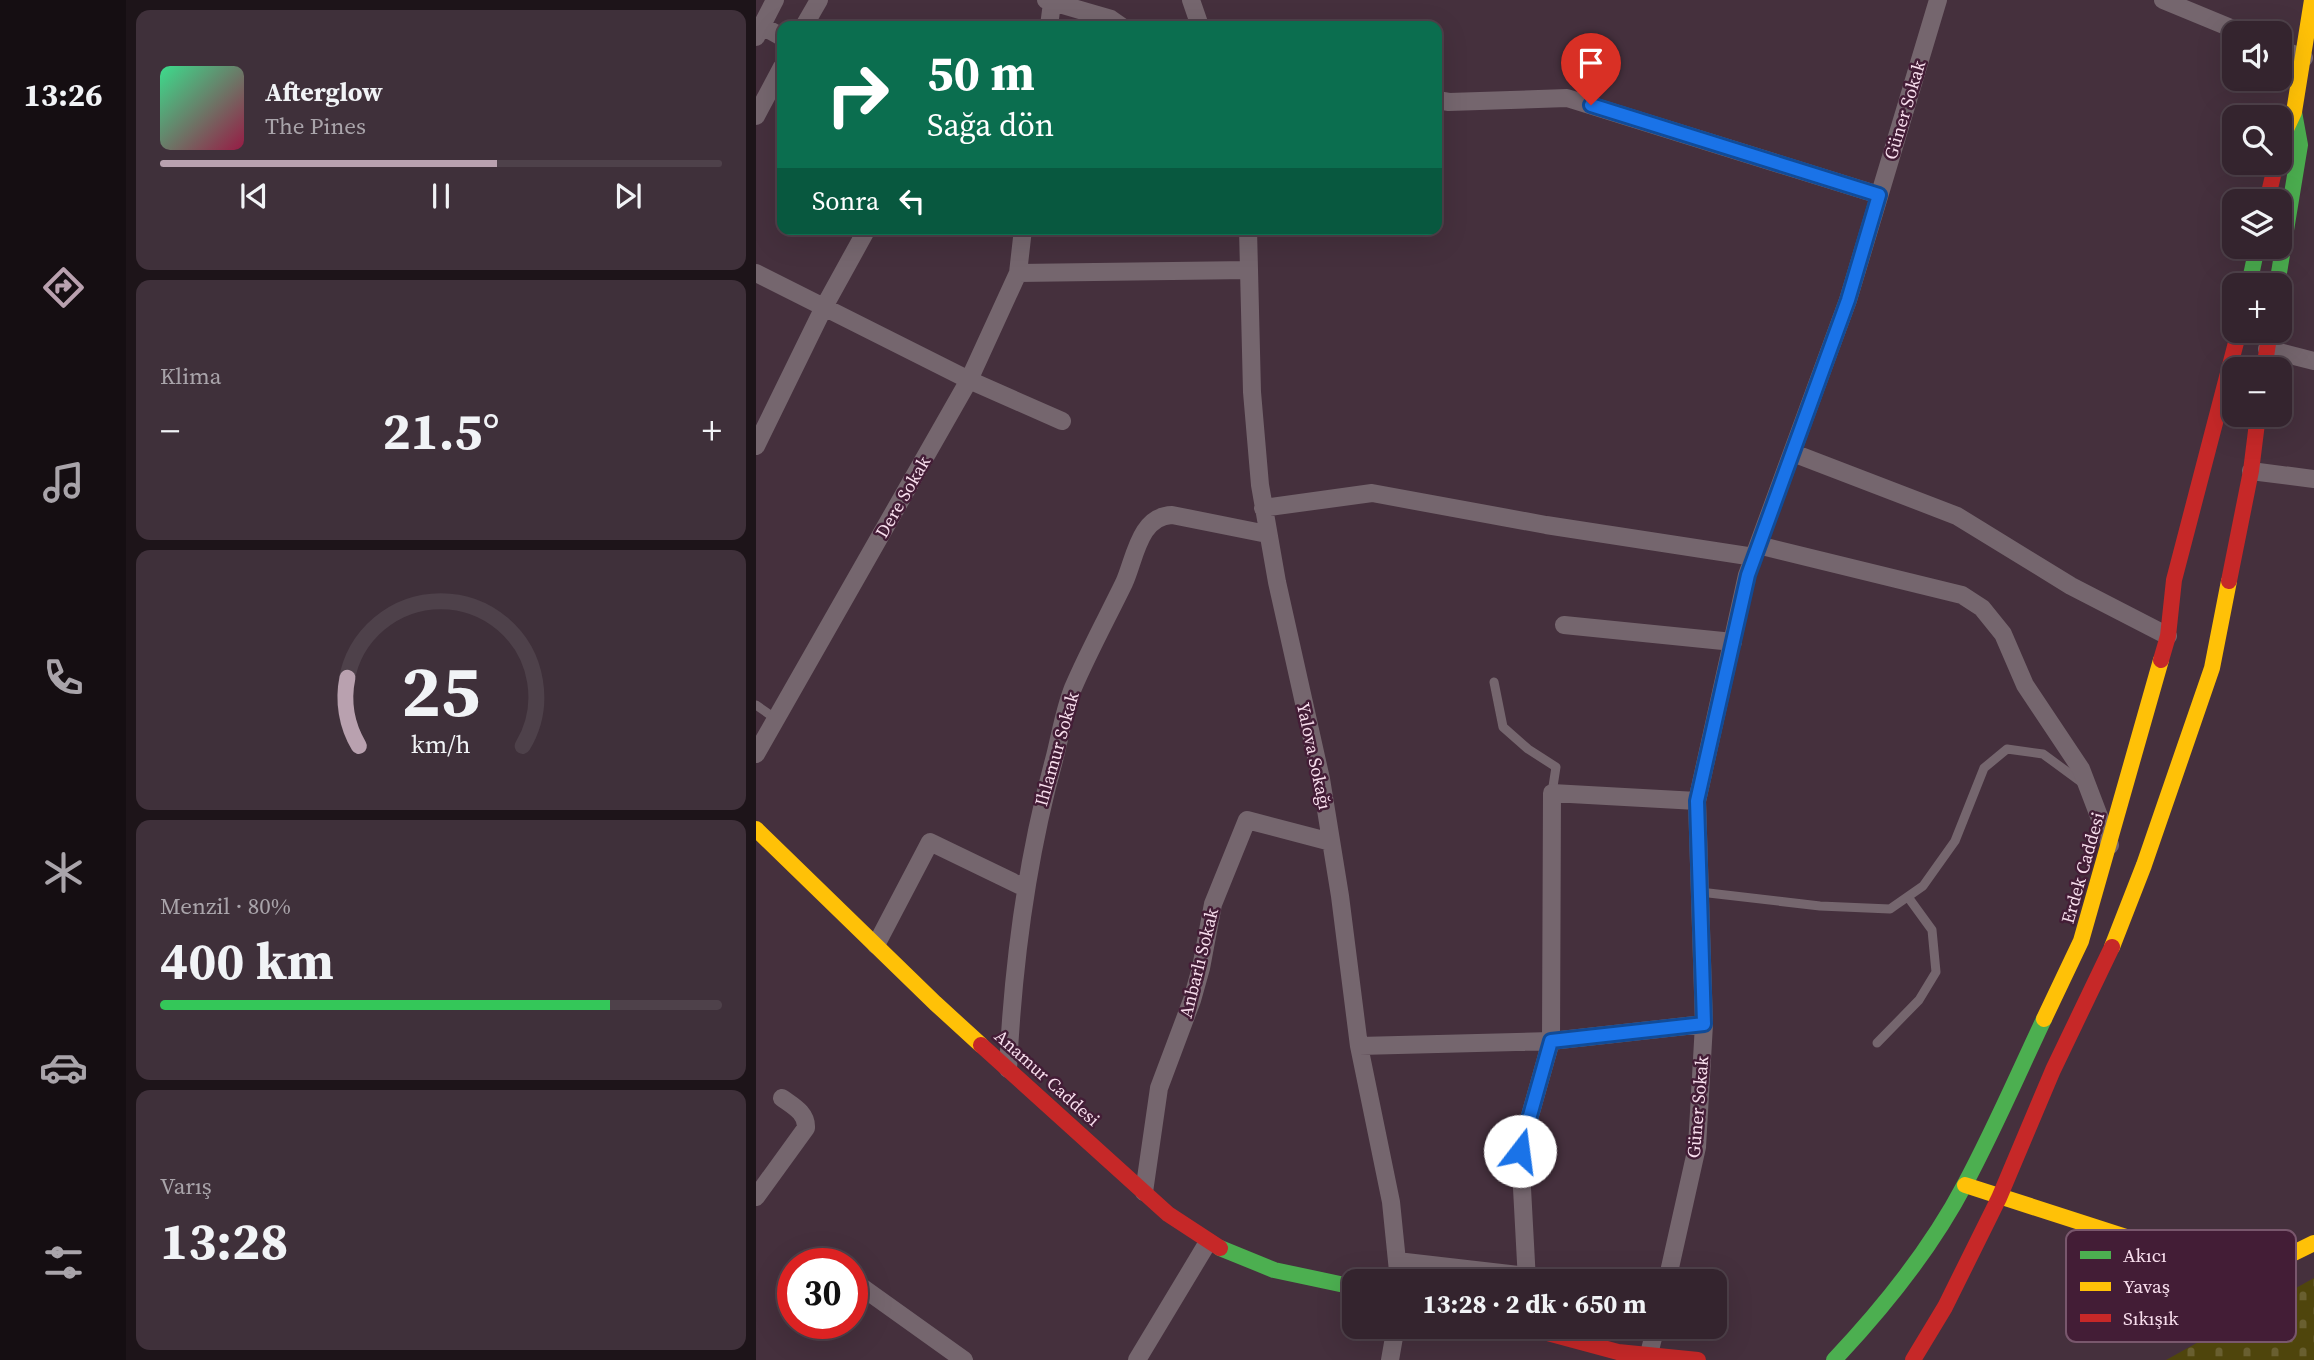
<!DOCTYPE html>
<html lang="tr">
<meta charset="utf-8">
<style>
body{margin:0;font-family:"Source Serif 4",serif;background:#3f303a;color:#f1f3f6;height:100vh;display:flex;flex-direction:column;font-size:26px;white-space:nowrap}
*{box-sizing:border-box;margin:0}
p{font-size:23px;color:#a9a4aa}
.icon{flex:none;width:38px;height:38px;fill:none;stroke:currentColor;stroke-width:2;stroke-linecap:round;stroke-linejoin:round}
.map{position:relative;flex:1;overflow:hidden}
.details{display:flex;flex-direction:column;gap:10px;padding:10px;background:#1d1419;width:630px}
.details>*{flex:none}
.hud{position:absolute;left:21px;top:21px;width:665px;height:214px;border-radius:14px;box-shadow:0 7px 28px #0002,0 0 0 2px #4e414a;background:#0b6e4f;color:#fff;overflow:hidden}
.tools{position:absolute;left:1466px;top:21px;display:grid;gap:14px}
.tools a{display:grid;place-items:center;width:70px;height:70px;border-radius:14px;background:#34242e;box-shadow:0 7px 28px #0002,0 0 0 2px #4e414a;font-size:35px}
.speed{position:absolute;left:21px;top:1248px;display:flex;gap:14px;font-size:35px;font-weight:700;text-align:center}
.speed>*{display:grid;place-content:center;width:91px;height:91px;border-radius:50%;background:#34242e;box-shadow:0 7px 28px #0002,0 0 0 2px #4e414a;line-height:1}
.speed .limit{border:10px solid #d22;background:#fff;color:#111}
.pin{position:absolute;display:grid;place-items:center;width:60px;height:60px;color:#fff;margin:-72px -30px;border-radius:50% 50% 50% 0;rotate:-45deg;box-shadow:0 0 7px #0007}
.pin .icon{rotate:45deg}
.me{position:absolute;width:77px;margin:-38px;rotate:15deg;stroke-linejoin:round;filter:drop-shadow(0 0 5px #0008)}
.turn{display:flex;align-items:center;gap:24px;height:147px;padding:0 35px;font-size:32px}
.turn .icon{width:91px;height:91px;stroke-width:2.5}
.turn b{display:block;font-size:49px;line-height:60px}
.then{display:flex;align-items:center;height:66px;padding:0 35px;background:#0003;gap:14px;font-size:26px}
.big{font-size:52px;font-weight:700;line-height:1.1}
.details .card{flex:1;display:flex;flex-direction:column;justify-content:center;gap:10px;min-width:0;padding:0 24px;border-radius:14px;background:#3f303a}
.details .dial{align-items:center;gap:0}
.dial svg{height:182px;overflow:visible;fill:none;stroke:#4e414a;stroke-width:7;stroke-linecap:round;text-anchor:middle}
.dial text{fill:#f1f3f6;stroke:none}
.song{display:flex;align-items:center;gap:21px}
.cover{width:84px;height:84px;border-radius:10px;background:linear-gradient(135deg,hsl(150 70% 55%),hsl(340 70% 35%))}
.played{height:7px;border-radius:4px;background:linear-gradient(90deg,#b9a1af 60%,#4e414a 60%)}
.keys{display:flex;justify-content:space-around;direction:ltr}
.heat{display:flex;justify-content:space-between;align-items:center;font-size:38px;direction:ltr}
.charge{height:10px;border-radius:5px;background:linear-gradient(90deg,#34c759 80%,#4e414a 0)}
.trip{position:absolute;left:586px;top:1269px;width:385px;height:70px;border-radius:14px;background:#34242e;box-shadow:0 7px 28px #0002,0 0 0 2px #4e414a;font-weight:700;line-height:70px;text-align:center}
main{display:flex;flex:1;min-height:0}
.dock{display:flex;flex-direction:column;width:126px;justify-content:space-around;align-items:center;background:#150e12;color:#a9a4aa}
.dock .icon{width:49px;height:49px}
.dock .selected{color:#b9a1af}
.dock b{font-size:32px;color:#f1f3f6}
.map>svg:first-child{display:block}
.cemetery{fill:url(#cemetery-stones)}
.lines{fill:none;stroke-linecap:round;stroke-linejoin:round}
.lane{stroke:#75666e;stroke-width:9}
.street{stroke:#75666e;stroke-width:18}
.fast{stroke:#4caf50;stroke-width:16}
.slow{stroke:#ffc107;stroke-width:16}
.jam{stroke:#c62828;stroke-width:16}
.route-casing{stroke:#114b97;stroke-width:18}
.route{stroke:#1a73e8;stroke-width:12}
.labels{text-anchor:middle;stroke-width:5;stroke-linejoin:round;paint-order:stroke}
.street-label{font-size:18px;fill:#f8deed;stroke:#431d36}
.key{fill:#431d36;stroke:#79576d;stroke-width:2}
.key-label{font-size:19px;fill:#f8deed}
</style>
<main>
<nav class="dock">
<b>13:26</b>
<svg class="icon selected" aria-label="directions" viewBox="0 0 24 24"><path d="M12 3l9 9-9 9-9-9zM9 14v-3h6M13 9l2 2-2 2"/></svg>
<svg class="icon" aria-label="music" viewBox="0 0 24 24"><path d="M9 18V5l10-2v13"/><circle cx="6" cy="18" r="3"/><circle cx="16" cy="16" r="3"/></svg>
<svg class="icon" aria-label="phone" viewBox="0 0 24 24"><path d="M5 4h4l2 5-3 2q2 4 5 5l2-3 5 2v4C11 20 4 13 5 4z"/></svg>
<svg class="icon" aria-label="climate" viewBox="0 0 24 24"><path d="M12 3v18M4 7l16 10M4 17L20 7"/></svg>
<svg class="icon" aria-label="car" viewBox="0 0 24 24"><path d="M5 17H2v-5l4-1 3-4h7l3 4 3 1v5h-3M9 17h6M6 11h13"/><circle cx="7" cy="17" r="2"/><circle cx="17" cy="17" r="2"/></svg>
<svg class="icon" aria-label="filters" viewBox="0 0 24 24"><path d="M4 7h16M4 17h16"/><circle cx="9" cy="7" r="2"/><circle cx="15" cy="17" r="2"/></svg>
</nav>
<section class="details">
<div class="card">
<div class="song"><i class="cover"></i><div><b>Afterglow</b><p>The Pines</p></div></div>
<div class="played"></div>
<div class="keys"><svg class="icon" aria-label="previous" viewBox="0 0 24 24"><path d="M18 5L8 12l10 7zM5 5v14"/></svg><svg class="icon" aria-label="pause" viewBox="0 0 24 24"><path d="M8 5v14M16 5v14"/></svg><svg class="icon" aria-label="next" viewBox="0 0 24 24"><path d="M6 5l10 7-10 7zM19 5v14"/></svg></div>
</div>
<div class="card"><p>Klima</p>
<div class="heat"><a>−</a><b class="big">21.5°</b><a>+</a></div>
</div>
<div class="card dial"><svg viewBox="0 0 100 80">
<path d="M14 69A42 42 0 1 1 86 69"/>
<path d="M14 69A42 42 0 0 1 9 39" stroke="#b9a1af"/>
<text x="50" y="56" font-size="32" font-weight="700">25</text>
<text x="50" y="72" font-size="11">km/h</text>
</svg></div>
<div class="card"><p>Menzil · 80%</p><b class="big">400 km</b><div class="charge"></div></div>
<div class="card"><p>Varış</p><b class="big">13:28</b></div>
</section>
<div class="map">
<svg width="1558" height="1360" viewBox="0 0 1558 1360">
<defs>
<pattern id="cemetery-stones" width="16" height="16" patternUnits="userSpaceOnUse" patternTransform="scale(1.75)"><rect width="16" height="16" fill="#4f450c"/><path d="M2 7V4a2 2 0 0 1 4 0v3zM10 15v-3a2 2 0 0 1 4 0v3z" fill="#695f30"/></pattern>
</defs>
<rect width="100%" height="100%" fill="#45303d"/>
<!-- cemetery -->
<path class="cemetery" d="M1558,1278v82h-148z"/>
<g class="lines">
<!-- lane -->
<path class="lane" d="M738,682l9,45 25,22 28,18 -4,26
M0,705l20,14
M944,892l120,14 70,3 33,-23 32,-45 29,-73 23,-19 36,5 41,30
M1121,1043l42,-43 17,-28 -4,-42 -24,-33"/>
<!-- street -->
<path class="street" d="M290,0l65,19 10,7
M435,0l9,26
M1407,0l80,33
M6,26l20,11
M48,26l15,-26
M293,26l3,-23
M0,37l19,-37
M1524,49l24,9
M681,100l12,2 118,-4 312,97
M0,116l26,-49
M492,229l4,163 8,93 17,97 44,197 19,117 19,150 32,156 8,79
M0,273l213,107 93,41
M262,273l231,-3
M1511,349l47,12
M0,446l68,-139 43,-78
M1037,453l164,63 114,70 97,50
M1495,471l63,8
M507,508l109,-15 174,32 208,32
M1002,545l204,50 20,13 21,26 22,51 56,84 29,76
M808,625l169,17
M0,754l213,-374 49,-107 5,-44
M120,945l54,-103 95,46
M603,1046l192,-5 153,-17
M252,1069c5,-105 18,-207 46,-309 6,-23 10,-49 19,-72 15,-35 34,-70 51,-105 11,-24 15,-67 48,-68l95,19
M388,1192l15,-104 33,-88 9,-32 12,-64 34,-84 84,22
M0,1197l50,-69c1,-15 -13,-22 -24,-30
M641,1261l174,20
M96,1280l112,80
M771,1281l-7,-130 31,-110 1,-248 145,8
M911,1281l30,-134 7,-123 -7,-223 50,-226 101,-275 90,-300
M893,1354l7,-28
M381,1360l71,-118
M634,1360l6,-34"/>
<!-- fast -->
<path class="fast" d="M1493,285l8,-38
M1521,285l23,-140 -6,-33
M464,1248l54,22 80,17
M1078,1360c50,-53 97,-111 131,-176 29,-54 53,-110 79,-165"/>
<!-- slow -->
<path class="slow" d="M1524,142l14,-30 18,-112
M0,829l179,174 46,42
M1356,947l32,-82 68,-197 17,-87
M1288,1019l37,-78 80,-281
M1209,1185l242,78 28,6h26l53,-26"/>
<!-- jam -->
<path class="jam" d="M1511,201l9,-38
M1508,369l6,-38
M1473,581l22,-110 7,-56
M1405,660l7,-24 6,-56 65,-249
M225,1045l187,169 52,34
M765,1326l97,26 80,8
M1157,1360l32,-53 54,-109 54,-128 59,-123"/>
</g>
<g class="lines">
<defs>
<path id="route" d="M764,1151l31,-110 153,-17 -7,-223 51,-226 100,-275 31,-105 -288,-90"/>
</defs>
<!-- route casing -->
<use href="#route" class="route-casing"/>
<!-- route -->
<use href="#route" class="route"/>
</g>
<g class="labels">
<!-- street labels -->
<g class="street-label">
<text transform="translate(1149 110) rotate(-73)" y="6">Güner Sokak</text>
<text transform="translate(147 497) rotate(-60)" y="6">Dere Sokak</text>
<text transform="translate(301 749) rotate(-74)" y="6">Ihlamur Sokak</text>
<text transform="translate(558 756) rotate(78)" y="6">Yalova Sokağı</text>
<text transform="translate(1327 868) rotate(-74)" y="6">Erdek Caddesi</text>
<text transform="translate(443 963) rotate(-76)" y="6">Anbarlı Sokak</text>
<text transform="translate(291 1078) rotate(42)" y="6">Anamur Caddesi</text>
<text transform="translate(942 1107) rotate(-85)" y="6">Güner Sokak</text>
</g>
</g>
<!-- legend -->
<rect x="1310" y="1230" width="230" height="112" rx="10" class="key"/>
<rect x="1324" y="1251" width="31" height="8" fill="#4caf50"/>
<rect x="1324" y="1282" width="31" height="9" fill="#ffc107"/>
<rect x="1324" y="1314" width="31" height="8" fill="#c62828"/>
<g class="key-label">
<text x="1367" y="1262">Akıcı</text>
<text x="1367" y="1293">Yavaş</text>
<text x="1367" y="1325">Sıkışık</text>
</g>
</svg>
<div class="tools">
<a><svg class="icon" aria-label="sound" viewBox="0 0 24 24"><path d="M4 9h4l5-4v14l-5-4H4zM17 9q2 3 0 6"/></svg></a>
<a><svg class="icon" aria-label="search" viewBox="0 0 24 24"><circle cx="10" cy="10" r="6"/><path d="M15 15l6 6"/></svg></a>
<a><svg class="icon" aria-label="layers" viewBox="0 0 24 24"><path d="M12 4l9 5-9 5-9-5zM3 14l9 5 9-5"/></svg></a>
<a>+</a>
<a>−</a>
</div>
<div class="speed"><div class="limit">30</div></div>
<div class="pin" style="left:835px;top:105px;background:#d93025"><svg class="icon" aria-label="arrive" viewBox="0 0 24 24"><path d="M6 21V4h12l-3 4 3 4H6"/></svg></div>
<svg class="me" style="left:764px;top:1151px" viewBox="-20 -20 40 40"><circle r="19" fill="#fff"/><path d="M0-13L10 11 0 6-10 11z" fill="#1a73e8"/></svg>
<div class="trip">13:28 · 2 dk · 650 m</div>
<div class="hud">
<div class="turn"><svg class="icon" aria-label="right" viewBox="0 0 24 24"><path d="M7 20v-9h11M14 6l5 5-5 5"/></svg><div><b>50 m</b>Sağa dön</div></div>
<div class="then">Sonra<svg class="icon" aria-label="left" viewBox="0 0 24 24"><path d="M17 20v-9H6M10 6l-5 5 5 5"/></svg></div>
</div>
</div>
</main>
